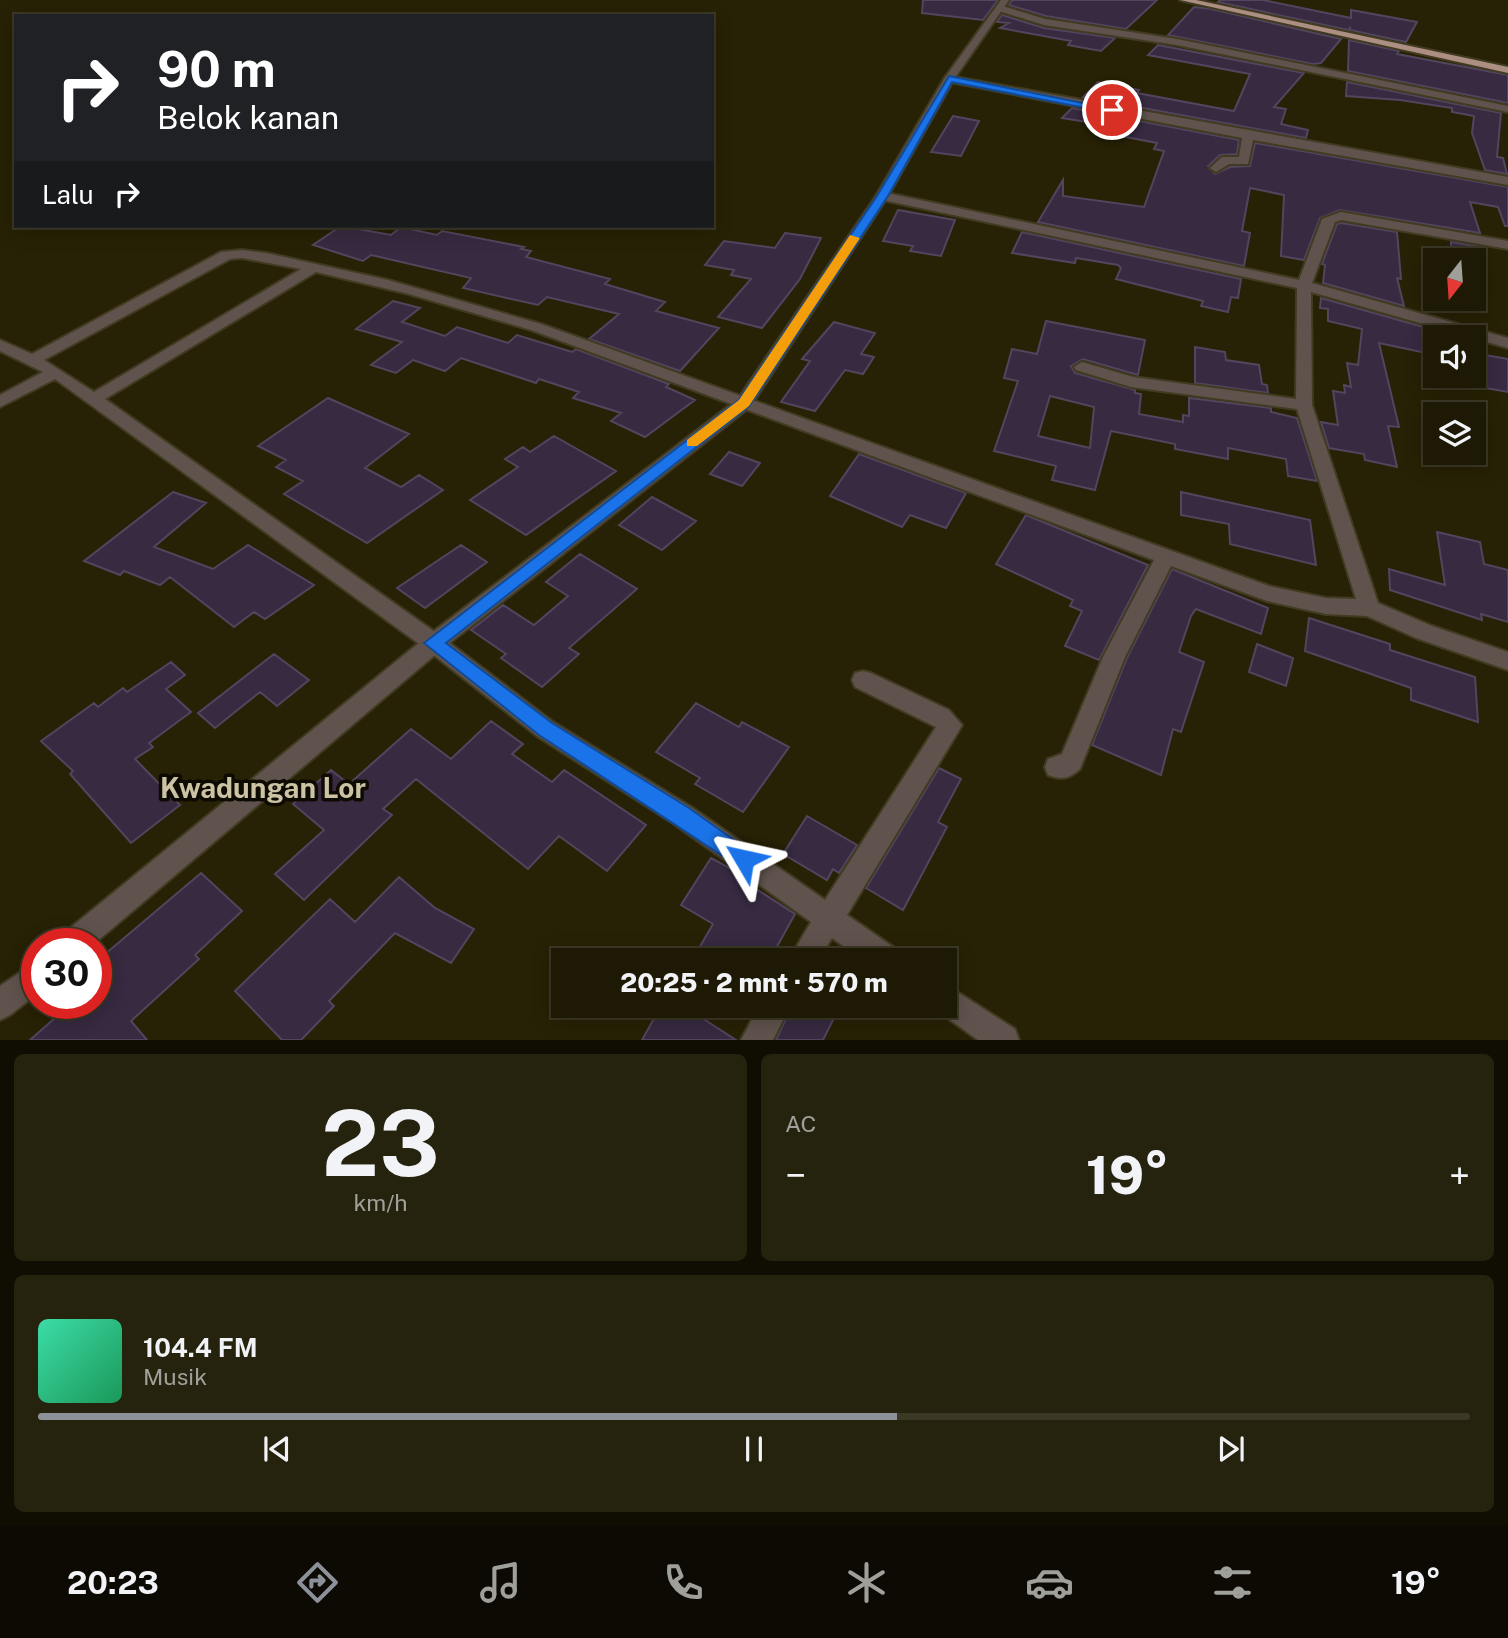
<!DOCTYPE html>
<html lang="id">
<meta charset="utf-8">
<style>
body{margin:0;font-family:"Public Sans",sans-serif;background:#25220e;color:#f1f3f6;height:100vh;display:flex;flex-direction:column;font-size:26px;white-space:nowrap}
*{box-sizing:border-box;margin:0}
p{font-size:23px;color:#a0a09a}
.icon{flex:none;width:38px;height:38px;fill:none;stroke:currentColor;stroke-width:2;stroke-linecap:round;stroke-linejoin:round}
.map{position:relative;height:1040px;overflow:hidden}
.details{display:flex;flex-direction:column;gap:14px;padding:14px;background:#100e02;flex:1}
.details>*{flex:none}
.top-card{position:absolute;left:14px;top:14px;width:700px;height:214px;border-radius:0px;box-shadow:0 4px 18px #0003,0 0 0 2px #3b3826;background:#202124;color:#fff;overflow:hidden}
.needle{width:46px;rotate:197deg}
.tools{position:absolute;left:1423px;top:248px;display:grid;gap:14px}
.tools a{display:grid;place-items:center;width:63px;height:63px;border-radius:0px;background:#1d1904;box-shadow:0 4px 18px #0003,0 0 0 2px #3b3826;font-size:35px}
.speed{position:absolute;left:21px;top:928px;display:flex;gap:14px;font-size:35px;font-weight:700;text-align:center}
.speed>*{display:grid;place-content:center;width:91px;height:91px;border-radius:50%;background:#1d1904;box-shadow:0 4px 18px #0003,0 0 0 2px #3b3826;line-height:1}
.speed .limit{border:10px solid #d22;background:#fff;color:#111}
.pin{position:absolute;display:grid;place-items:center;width:60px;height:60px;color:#fff;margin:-30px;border:4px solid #fff;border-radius:50%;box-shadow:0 2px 7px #0007}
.me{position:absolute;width:77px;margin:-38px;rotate:306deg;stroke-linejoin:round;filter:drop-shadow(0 0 5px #0008)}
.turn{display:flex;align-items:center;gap:24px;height:147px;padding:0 28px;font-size:32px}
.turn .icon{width:91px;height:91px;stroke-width:2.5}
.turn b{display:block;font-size:49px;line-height:60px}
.then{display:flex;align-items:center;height:66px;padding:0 28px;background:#0003;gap:14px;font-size:26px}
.big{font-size:52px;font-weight:800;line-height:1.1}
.details .card{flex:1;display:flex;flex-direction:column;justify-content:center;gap:10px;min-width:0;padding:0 24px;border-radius:10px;background:#25220e}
.details .dial{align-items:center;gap:0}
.dial b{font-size:91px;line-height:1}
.song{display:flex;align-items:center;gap:21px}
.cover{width:84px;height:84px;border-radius:10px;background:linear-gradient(135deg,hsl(160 70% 55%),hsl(150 70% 35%))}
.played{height:7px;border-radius:4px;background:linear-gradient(90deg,#8c9099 60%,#3b3826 60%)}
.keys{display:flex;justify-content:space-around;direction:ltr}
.heat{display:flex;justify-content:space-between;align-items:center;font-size:38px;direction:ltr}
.details .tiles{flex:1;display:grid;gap:14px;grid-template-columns:1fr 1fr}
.card:last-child{grid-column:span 2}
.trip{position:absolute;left:551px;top:948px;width:406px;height:70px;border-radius:0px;background:#1d1904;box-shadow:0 4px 18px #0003,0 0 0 2px #3b3826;font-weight:800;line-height:70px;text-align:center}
.dock{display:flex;height:112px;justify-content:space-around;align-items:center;background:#0c0a02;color:#a0a09a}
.dock .icon{width:49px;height:49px}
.dock .active{color:#8c9099}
.dock b{font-size:32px;color:#f1f3f6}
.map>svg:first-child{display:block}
.building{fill:#372a41;stroke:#52455e;stroke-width:2;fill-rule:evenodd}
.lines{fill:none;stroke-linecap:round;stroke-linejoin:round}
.minor-casing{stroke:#413b21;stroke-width:4}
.tertiary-casing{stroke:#413b21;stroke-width:4}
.trunk-casing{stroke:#413b21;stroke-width:4}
.minor{fill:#60534d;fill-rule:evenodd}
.tertiary{fill:#60534d;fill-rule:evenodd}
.trunk{fill:#ac8f82;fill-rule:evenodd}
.route{fill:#1a73e8;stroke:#114b97;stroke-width:2}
.slow{fill:#f59e0b}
.labels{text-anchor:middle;stroke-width:7;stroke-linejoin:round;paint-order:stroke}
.near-quarter-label{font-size:28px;font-weight:bold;fill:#cbc3a4;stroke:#0d0a02}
</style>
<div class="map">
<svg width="1508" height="1040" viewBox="0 0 1508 1040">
<rect width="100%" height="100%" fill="#272105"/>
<!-- building -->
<path class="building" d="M923,0h75l-15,20 -61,-7z
M1012,0h145l-31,29 -80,-13 -37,-11z
M1220,0h43l88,18v-8l66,12 -11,20 -56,-12v-2l-2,2 -130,-28z
M1194,7l17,2 130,30 -20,24 -8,1 -145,-29z
M1002,15l42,13 71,10 -14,13 -33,-6 3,-4 -71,-13 9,-5 -12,-1z
M1349,40l50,11 -2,3 111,21v28l-160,-32z
M1158,45l146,28 -30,34 12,2 -5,15 27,6 -2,8 -223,-41 15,-15 41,8 -2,3 97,18 16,-37 -102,-19z
M1347,82l154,31 -4,44 6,1 4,16 -22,-4 -13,-37 2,-17 -22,-4v-4l-52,-8 -54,-4z
M1072,108l167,32 -2,14 -17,1 -12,11 7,8 15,-7 20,-1 5,-23 253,44v39h-3l-7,-19 -28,-5 10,31 -140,-23 -20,8 -16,42 -23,-4 3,-61 -34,-7 -8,43 8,2 -6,33 -206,-44 25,-42v16l81,11 20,-56 -10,-2 3,-6 -47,-9 3,-8 -51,-8z
M953,116l26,5 -18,35 -30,-4z
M898,210l57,10 -14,36 -31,-5 3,-5 -30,-5z
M1341,223l56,9 4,47 -4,-1 7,28 -81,-23 2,-18 -3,-1 15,-40z
M341,226l50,9 10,-8 36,8 5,-4 82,16 -3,2 10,2 -5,6 84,22 -5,5 60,18 -9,9 63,17 -39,43 -91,-32 30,-25 -72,-17 -9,8 -75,-17 8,-10 -100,-23 -8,6 -50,-16z
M1022,232l219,47 -3,19 -7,-1 -3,15 -27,-6 2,-5 -87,-22 5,-11 -3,-3 -42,-7 -1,5 -63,-10z
M785,233l36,5 -21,41 -38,49 -44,-11 33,-38 -20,-4 3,-5 -29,-5 19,-24 51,7z
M1451,242l30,5 2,17 -32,-6z
M1321,298l113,32 -3,24 -52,-11 20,84 -11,-1 9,41 -32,-7 -1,-6 -35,-6 -8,-26 17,3 -5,-34 12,2 -1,-8 7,2 -4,-24 11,2 4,-36 -34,-8v-12l-8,-1z
M393,301l27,7 -18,14 43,14 12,-9 51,16 9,-8 55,17 4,-3 93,35 -3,3 29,13 -50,37 -34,-16 10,-8 -48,-15 6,-6 -40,-13 -3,4 -75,-25 -16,13 -32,-11 -17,13 -25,-8 31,-23 -46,-13z
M1046,321l99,19 -7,35 -55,-16 -12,7 4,7 60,17v3l6,1 -2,20 44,8v-7l6,1v-18l82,10v4l26,6 20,63 -29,-5 -2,-17 -58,-11v11l-53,-10v-5l-64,-13 -16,59 -43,-10 4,-14 -62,-15 24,-70 -14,-3 8,-29 25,5zM1050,396l44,11 -4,41 -52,-12z
M834,322l41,11 -14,21 13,3 -11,17 -18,-4 -30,41 -34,-9 29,-41 -8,-2z
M1195,347l30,5 1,8 33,5 3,19 5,1 1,8 -73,-10z
M1474,353l34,6v33l-34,-6z
M328,398l81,36 -44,34 36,19 18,-12 24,15 -76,53 -83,-49 19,-13 -27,-14 10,-7 -28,-14z
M554,436l62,35 -90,64 -56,-35 48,-33 -13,-8 18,-12 7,5z
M729,452l31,11 -18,23 -32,-12z
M859,454l107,39 -20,35 -36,-13 -8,12 -72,-31z
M173,492l33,11 -52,44 59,22 35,-24 66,40 -49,34 -11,-7 -20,15 -64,-50 -10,8 -36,-14 -4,4 -36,-14z
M1181,492l129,28 6,45 -86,-21 -1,-20 -48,-9z
M652,497l44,24 -34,29 -43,-25z
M1026,515l122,50 -49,95 -34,-14 17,-35 -12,-5 3,-6 -77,-36z
M1437,532l43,10 4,22 24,6v52l-27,-8 1,6 -92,-30 -1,-21 56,16z
M461,545l26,17 -62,46 -28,-20z
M580,554l57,35 -68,59 10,6 -37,33 -41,-29 5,-4 -35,-24 32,-25 31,20 34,-29 -22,-14z
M1172,569l96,39 -7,26 -65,-25 -5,7 -12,36 25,10 -23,70 -8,-3 -12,46 -69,-30 35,-87z
M1309,618l81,26v6l85,27 3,45 -67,-22v-12l-106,-37z
M1257,644l36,14 -7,28 -37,-14z
M274,654l35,26 -32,26 -17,-14 -45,36 -17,-15z
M171,662l14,13 -19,14 25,23 -42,31 4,4 -18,12 45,46 -49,38 -61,-69 3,-3 -32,-30 53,-38 4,4 25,-19 4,4z
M696,703l43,24 3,-5 47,25 -46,65 -48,-28 5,-6 -44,-26z
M491,721l32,23 -11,10 40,28 12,-12 82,55 -39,46 -48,-35 -31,33 -112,-90 -33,30 9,6 -88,85 -29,-26 49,-44 -31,-26 38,-34 18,14 62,-55 40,30z
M939,768l22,11 -23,43 9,5 -44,83 -37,-22z
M807,816l50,29 -18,28 -6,-4 -6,11 -44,-26z
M711,858l26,14 -1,4 59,38 -26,47h-53l-18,-11 15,-26 -32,-19z
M201,873l41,38 -47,44 4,4 -68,62 16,19h-117l42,-37h24v-21l12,-11 -10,-11z
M399,877l36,31 39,21 -23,34 -56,-30 -66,68 5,5 -33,34h-19l-47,-49 95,-92 25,23z
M661,1006h47l-6,12 34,22h-94z
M792,1006h48l-17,34h-47z"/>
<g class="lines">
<defs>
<path id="minor" d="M999,5l46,14 132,20 331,67v6l-331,-67 -133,-20 -48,-15z
M949,76l559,101v8l-255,-45 -5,24h-19l-13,8 -6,-4 12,-11h17l3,-19 -297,-57 -1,-2z
M882,192l417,88 23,-61 19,-7 167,29v8l-167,-29 -6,2 -23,61 196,55v10l-197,-56 1,113 66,198 54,23 76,26v18l-92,-32 -49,-22 -41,-2 -59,-13 -96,-35 -46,91 -45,112c-11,10 -18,11 -32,6l-3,-8 3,-8 14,-5 41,-97 51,-97 -623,-230 -122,-36 -93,-22 -211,127 337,238 111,85 138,85 134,93 111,-173 -81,-40 -3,-7 3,-7 8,-2 8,2 78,37 13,15 -4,7 -111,183 52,36 4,10h-38l-33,-23 -14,23h-30l23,-39 -138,-99 -136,-87 -111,-87 -371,-270 -55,28v-12l43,-23 -43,-21v-11l32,14 189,-102 21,-2 24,3 122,27 153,44 728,262 57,12 30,1 -59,-190 -166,-22 -55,-17 -2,-3 8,-5 51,15 163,22 1,-111 -419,-89 -2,-3zM242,258l59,11 -207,123 -50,-32 186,-101z
M945,984l70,45 4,11h-41l-43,-31 -1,-3h11z
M759,1006h31l-17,34h-32z"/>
<path id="tertiary" d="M1001,0h8l-55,79 -66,117 -138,211 -308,242 -347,294h-35l4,-10 362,-296 312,-238 138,-203 68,-117z
M37,961v33l-27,21 -10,5v-34z"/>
<path id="trunk" d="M1180,0h16l312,67v6z"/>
</defs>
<!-- minor casing -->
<use href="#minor" class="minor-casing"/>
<!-- tertiary casing -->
<use href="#tertiary" class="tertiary-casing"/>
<!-- trunk casing -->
<use href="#trunk" class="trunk-casing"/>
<!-- minor -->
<use href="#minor" class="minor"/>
<!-- tertiary -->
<use href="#tertiary" class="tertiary"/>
<!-- trunk -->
<use href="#trunk" class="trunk"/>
</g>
<!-- route -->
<path class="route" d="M949,76l168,34 -5,3 -160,-31 -64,114 -139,210 -303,237 106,80 137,85 62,44 4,7 -4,8 -7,3 -205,-135 -115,-92 315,-243 138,-204z"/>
<!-- slow -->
<path class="slow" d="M850,235l10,3 -111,168 -52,40h-10v-6l52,-40z"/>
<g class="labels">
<!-- near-quarter labels -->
<g class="near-quarter-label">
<text x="263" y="798">Kwadungan Lor</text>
</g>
</g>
</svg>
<div class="tools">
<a><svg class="needle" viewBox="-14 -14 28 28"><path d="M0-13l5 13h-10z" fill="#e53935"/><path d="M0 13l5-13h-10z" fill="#a0a09a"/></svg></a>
<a><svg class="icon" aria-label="sound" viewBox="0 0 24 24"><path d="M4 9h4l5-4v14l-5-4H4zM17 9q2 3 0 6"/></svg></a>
<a><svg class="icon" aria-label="layers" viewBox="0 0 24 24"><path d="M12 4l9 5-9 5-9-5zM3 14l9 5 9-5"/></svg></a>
</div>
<div class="speed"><div class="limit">30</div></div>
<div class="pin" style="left:1112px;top:110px;background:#d93025"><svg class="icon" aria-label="arrive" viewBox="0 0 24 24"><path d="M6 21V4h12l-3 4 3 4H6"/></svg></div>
<svg class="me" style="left:744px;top:859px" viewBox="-20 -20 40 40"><path d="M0-17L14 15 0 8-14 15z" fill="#1a73e8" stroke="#fff" stroke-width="4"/></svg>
<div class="trip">20:25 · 2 mnt · 570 m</div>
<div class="top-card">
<div class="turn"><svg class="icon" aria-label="right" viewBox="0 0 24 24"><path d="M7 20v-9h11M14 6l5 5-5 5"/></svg><div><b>90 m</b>Belok kanan</div></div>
<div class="then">Lalu<svg class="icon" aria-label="right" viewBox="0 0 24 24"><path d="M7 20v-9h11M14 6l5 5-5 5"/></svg></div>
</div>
</div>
<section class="details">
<div class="tiles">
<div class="card dial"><b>23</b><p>km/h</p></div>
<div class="card"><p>AC</p>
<div class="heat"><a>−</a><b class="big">19°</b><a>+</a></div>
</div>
<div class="card">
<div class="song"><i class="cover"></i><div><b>104.4 FM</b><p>Musik</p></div></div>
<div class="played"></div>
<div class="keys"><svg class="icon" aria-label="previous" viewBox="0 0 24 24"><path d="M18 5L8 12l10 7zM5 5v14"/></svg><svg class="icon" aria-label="pause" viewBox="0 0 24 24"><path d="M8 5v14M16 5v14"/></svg><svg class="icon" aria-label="next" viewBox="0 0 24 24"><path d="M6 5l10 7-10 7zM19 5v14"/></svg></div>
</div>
</div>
</section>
<nav class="dock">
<b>20:23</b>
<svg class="icon active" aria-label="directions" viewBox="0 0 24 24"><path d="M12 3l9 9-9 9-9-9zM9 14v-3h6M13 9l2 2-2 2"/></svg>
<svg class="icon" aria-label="music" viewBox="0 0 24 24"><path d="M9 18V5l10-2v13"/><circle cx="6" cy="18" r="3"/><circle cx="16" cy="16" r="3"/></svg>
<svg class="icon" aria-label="phone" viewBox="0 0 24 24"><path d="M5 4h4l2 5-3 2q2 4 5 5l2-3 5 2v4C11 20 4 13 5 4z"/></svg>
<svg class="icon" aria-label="climate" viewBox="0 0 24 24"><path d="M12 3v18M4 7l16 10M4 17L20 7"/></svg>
<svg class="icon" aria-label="car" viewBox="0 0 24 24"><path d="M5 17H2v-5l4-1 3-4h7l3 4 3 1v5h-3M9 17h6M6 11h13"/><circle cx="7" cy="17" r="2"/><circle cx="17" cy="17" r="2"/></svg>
<svg class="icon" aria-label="filters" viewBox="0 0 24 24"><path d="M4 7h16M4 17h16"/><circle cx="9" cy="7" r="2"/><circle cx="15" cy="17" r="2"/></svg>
<b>19°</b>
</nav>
